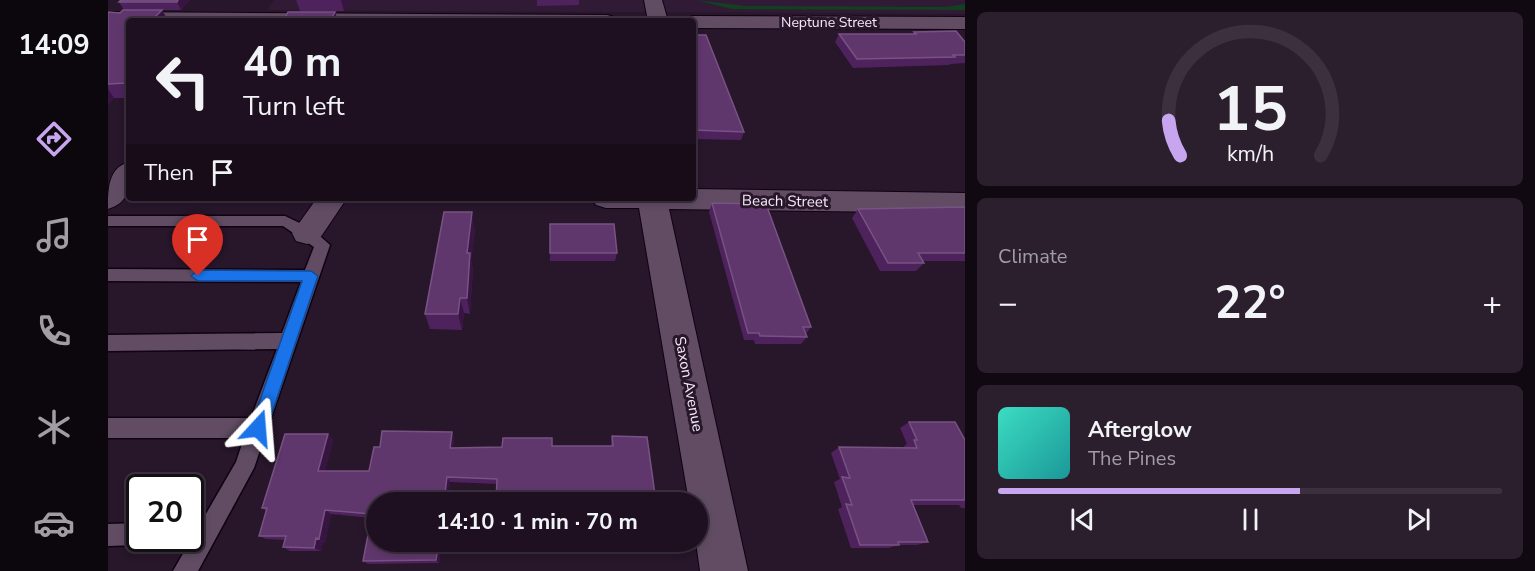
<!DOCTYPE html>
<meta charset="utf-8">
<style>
body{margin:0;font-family:"Nunito Sans",sans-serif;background:#2b1e2d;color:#f1f3f6;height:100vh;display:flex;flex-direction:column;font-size:22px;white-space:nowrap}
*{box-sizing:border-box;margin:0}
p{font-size:20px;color:#a19da5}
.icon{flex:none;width:33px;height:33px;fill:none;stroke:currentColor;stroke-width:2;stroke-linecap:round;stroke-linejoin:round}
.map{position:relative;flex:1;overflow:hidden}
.side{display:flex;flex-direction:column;gap:12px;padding:12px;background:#100912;width:570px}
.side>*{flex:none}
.guide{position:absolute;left:18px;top:18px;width:570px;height:183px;border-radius:6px;box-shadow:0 3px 9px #0003,0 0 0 2px #3c303e;background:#1e1020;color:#f1f3f6;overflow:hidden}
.speed{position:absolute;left:18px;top:474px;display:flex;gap:12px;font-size:30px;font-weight:700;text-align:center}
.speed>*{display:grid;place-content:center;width:78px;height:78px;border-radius:50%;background:#1e1020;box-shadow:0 3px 9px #0003,0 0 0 2px #3c303e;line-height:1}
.speed .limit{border:3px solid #111;border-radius:9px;background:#fff;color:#111}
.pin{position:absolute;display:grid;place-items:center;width:51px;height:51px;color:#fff;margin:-62px -26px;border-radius:50% 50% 50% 0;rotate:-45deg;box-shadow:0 0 6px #0007}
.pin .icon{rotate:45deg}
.me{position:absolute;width:66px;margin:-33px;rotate:19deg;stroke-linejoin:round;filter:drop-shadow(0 0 4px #0008)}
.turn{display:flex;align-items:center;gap:21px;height:126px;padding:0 18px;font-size:27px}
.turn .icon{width:78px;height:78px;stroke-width:2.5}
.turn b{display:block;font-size:42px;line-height:51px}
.then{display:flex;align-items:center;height:57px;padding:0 18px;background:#0003;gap:12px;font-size:22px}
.big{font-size:45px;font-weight:700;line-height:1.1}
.side .card{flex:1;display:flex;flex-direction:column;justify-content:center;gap:9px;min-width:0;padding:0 21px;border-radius:9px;background:#2b1e2d}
.side .dial{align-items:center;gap:0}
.dial svg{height:156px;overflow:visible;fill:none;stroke:#3c303e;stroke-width:7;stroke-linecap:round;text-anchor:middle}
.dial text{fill:#f1f3f6;stroke:none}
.song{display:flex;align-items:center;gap:18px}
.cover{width:72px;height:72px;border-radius:9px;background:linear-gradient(135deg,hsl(170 70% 55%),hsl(180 70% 35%))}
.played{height:6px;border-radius:3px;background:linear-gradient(90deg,#c8a6ef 60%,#3c303e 60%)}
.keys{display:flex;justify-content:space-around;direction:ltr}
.heat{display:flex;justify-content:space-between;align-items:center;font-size:33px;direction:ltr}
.trip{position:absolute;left:258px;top:492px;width:342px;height:60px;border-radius:30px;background:#1e1020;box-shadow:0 3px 9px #0003,0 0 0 2px #3c303e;font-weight:700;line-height:60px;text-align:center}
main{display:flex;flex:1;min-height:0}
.dock{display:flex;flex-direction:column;width:108px;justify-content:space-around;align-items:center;background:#0c060d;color:#a19da5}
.dock .icon{width:42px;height:42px}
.dock .active{color:#c8a6ef}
.dock b{font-size:27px;color:#f1f3f6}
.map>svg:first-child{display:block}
.built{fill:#311a35}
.green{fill:#124121}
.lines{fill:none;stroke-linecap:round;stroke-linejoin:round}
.service-casing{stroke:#100213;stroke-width:3}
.minor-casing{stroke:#100213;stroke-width:2}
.service{fill:#614c64;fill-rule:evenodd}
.minor{fill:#614c64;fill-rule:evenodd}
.wall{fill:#4e225d}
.shaded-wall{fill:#371442}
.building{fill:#60376d;stroke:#775383;stroke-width:1.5}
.route{fill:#1a73e8;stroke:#114b97;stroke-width:1.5}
.labels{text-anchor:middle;stroke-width:6;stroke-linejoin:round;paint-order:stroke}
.far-street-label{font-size:14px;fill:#f6e9f8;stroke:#28162b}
.street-label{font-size:15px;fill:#f6e9f8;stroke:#28162b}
</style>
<main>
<nav class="dock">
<b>14:09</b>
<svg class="icon active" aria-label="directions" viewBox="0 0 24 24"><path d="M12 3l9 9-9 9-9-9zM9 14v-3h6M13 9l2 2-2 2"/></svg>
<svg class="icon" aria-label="music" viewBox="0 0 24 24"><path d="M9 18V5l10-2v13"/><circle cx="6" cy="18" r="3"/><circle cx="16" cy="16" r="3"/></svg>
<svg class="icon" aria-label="phone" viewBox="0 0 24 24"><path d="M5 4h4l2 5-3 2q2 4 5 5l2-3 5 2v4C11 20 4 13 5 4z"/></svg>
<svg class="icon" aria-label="climate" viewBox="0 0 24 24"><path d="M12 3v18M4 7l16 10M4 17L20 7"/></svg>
<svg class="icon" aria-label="car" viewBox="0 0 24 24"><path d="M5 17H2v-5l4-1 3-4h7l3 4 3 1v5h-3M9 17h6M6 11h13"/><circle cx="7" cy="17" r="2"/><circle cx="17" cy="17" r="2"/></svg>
</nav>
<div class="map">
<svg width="857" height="571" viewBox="0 0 857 571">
<rect width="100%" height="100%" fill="#28162b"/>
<!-- built -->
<path class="built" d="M166,0h691v14l-698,-4z"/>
<!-- green -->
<path class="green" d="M588,0l49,6 201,1 19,-3v6l-233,-1z"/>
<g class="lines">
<defs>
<path id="service" d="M0,216h177l27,13 18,16 -76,223 -56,103h-25l63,-109 8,-24h-136v-20h143l26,-69 -169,2v-16l174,-2 19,-51 -193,-1v-12l197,1 9,-23 -31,-21h-175z
M32,523v15h9l-1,4 -8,3 -32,1v-22z"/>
<path id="minor" d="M536,0h18l6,21h-20z
M0,12l499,3 7,2 3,4h-488v3h-21z
M585,16l272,1v12l-272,-1v-7h-9l2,-3z
M21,162c0,21 3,40 -21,47 0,-20 0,-41 21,-47z
M585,189l272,4v20l-296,-4 79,362h-48l-4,-29h2v-40h-9l-50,-294h-33l-10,-3 -4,-7h101z
M209,198h30l-29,43 -11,3 -11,-3 -4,-8z"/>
</defs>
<!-- service casing -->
<use href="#service" class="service-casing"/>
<!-- minor casing -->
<use href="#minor" class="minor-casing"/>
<!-- service -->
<use href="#service" class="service"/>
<!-- minor -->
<use href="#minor" class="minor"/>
</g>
<!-- wall -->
<path class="wall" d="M13,0h69l-9,10h-19l5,9 -38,2v77h-15l-6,7v-93l12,1 4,-3 -5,-8z
M188,0h53l-5,11h-44z
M429,0h42v5l-42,1z
M806,32l51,10v21l-15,1 -1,1 -96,3 -18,-26 4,-8h73z
M585,35l51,97 -3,8 -48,-1z
M604,203l99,124 -5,7 1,3 -6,7h-46l-1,-4h-10l-35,-128z
M857,207v54h-42l1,2 -8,8h-36l-28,-53 6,-9z
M442,224l67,29 -2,8h-65z
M367,229l-4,31 2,10 -3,44 -6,-1 -2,17 -32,-1 -5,-15z
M801,422l56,18v68h-4l-2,-3h-46l15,37 -11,3h-19l-9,3h-38l-13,-39 4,-2 -8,-25 6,-3 -9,-26 8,-6 66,1 -1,-2 3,-2 -7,-16z
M344,432l2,6 -1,10 99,-2h59v-4l1,-6 35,1 -150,47 -47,-2 -3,20h-71v40h66l-3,21 -71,1 -5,-3 8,-43 -40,-4 -6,29 -2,-1 -2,9h-31l-7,-4 2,-7 -19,-1 -7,-3 7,-25 -4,-3 66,-74 5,6 -8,31h44l11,-24z
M506,542h47v2l-3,4 -44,-1z"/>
<!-- shaded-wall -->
<path class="shaded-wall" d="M70,0h12l-9,10 -4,-8z
M233,0h8l-5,11z
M54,10l6,11 -15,-2z
M227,12l3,9h-8z
M21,80v8l-3,-5z
M0,89l6,9 -6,7z
M364,212l3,17 -4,31 2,10 -3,44 -3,-16v-45z
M352,298l4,15 -2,17 -4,-16z
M344,432l2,6 -2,16 -2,-6z
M220,434l5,6 -9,36 -6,-5z
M339,477l3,5 -3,20h-3z
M217,510l6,4 -6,29 -6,-4z
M208,538l7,4 -2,9 -7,-3z
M331,542h3l-3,21 -3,-3z"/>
<!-- building -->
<path class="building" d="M13,0h57l-1,2h-58z
M15,10h39l-9,9h36l-1,2h-59v59l-3,3 -18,1v-72l12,1z
M180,12h47l-5,9h-47z
M848,31l9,11v13h-12l2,2 -98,2 -18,-25h77l-2,-2z
M585,35h13l38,97 -51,-2z
M604,203l54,1 45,123h-8l4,10 -47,-1 -1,-3h-11z
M857,207v46h-47l6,10h-36l-30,-54z
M336,212h28l-5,41h3l-3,45h-7l-2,16h-33z
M442,224h64l3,29h-67z
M801,422h46l10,18v60h-54l17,42h-30l1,3h-39l-14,-41 6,1 -10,-28 8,1 -11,-31 78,1 -3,-8h3z
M274,431l70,1 -2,16 52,-1 1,-9h49v8h61l-1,-10 35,1 9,65h-160l1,-23 -50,-2 -3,25h-68v40h63l-3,18 -73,1 9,-47 -47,-4 -6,29 -3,-1 -2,10 -31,-1 3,-11h-27l8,-28h-5l23,-74h43l-10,37h51l5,-24h6z
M509,542h44v2h-44z"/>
<!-- route -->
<path class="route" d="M90,270l113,1 7,5 -51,152 -3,6 -6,2 -5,-2 -3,-6 52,-147h-104l-7,-5z"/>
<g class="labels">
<!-- far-street labels -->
<g class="far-street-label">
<text x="721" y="27">Neptune Street</text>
</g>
<!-- street labels -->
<g class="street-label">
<text transform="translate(677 201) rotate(1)" y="5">Beach Street</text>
<text transform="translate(581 384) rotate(79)" y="5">Saxon Avenue</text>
</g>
</g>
</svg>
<div class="speed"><div class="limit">20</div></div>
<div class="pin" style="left:90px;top:276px;background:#d93025"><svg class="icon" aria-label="arrive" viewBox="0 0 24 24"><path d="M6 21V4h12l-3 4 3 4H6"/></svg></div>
<svg class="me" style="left:150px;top:428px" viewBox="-20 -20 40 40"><path d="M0-17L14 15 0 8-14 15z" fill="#1a73e8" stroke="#fff" stroke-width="4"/></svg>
<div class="trip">14:10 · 1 min · 70 m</div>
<div class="guide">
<div class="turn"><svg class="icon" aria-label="left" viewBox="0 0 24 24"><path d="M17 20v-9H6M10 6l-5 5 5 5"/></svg><div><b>40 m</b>Turn left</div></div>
<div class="then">Then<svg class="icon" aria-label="arrive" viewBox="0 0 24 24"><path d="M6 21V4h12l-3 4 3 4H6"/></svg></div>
</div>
</div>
<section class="side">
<div class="card dial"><svg viewBox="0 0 100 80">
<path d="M14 69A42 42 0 1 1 86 69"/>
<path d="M14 69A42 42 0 0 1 8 51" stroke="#c8a6ef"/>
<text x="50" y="56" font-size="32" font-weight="700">15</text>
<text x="50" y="72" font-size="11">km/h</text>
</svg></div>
<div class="card"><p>Climate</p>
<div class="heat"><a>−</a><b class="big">22°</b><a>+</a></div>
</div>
<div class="card">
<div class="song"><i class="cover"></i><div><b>Afterglow</b><p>The Pines</p></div></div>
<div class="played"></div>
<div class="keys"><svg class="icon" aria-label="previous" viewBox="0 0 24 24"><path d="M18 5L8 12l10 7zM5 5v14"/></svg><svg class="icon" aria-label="pause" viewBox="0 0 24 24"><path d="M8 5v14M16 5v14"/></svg><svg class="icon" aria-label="next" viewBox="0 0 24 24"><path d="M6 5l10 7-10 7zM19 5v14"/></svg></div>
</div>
</section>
</main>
